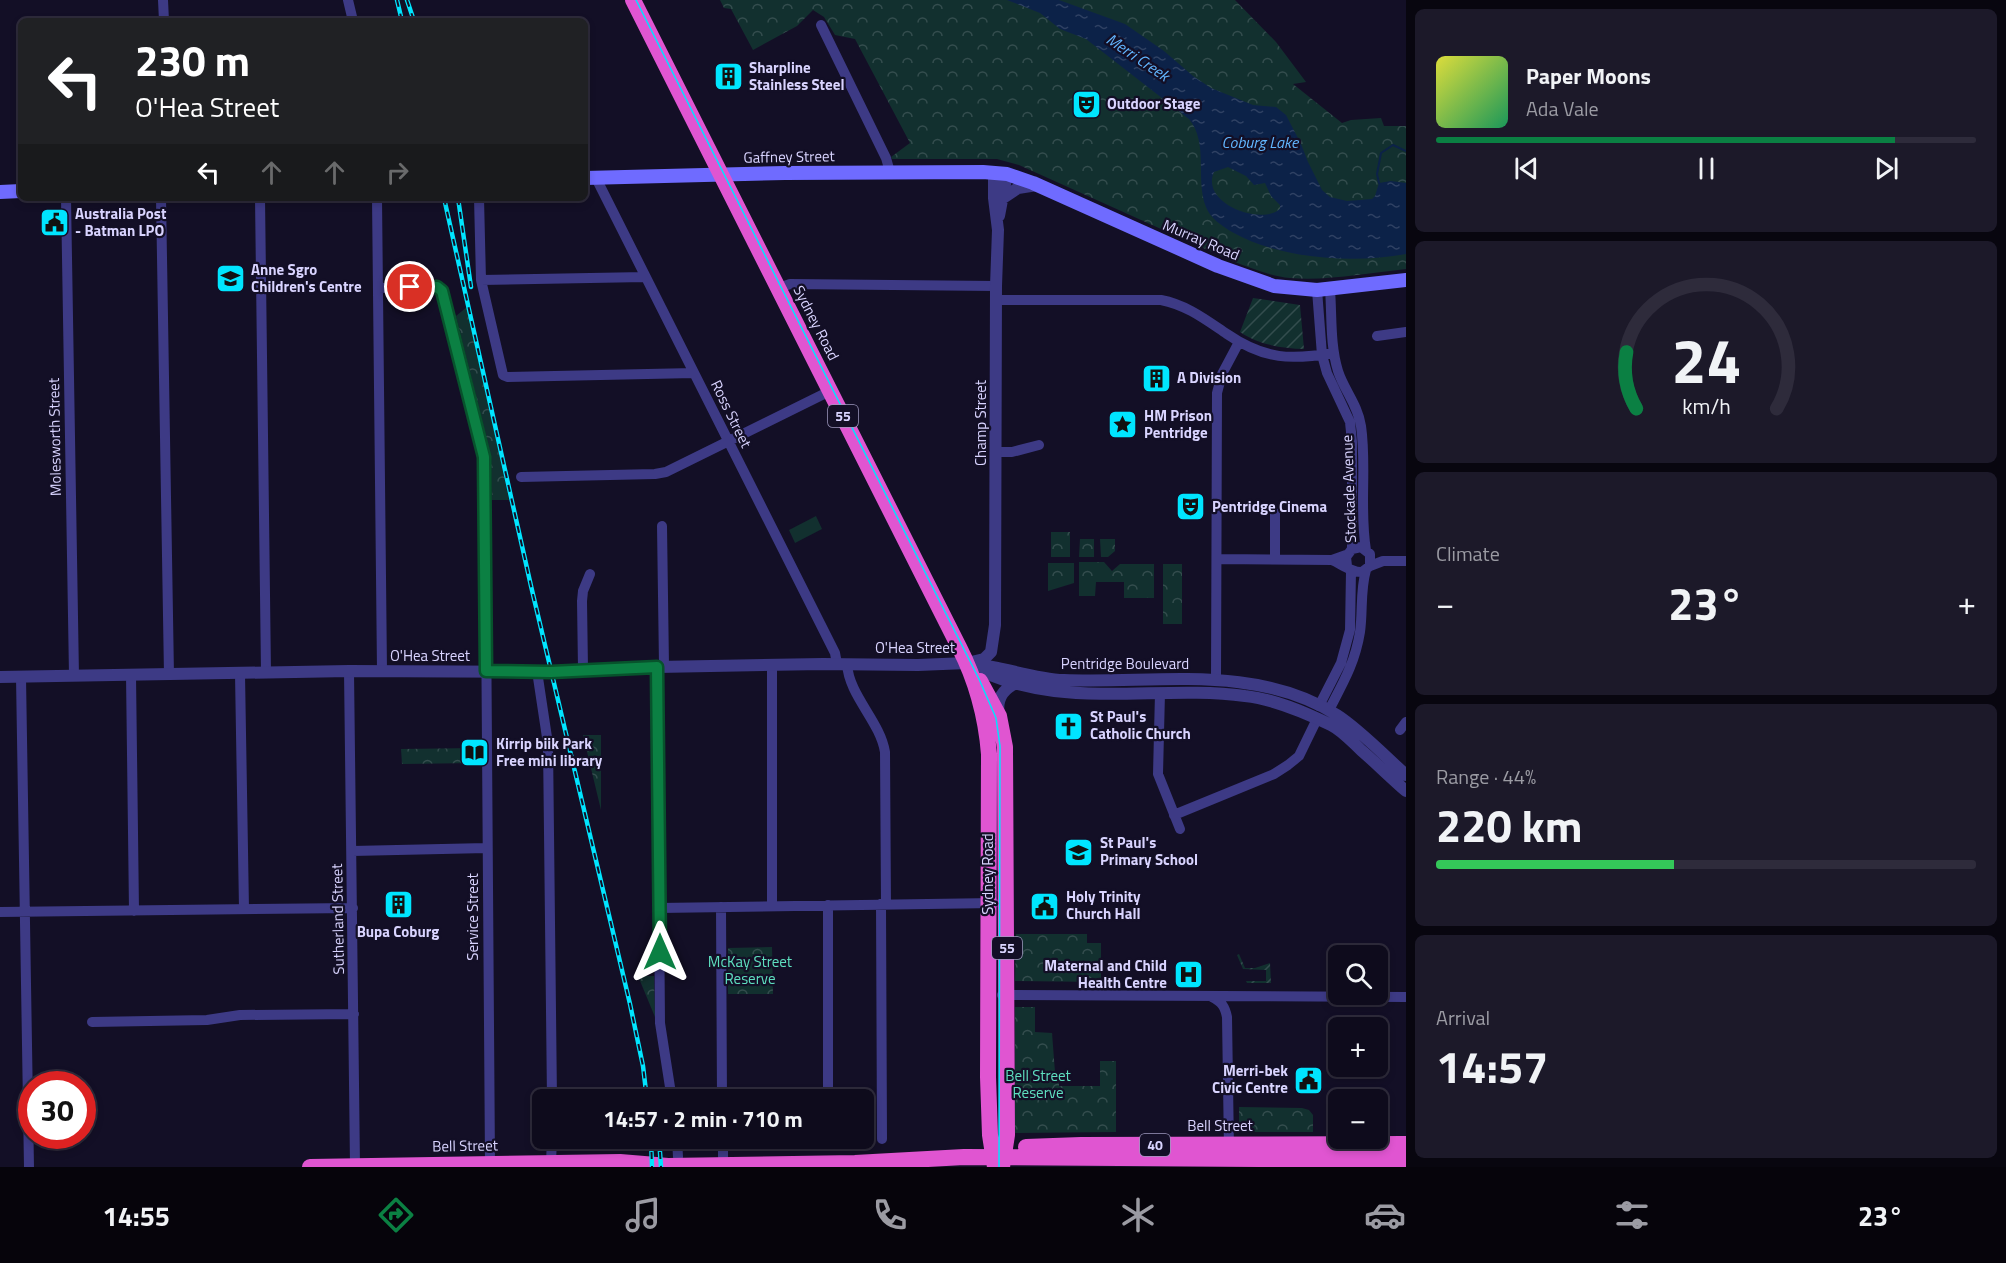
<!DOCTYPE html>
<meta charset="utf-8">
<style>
body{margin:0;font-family:"Titillium Web",sans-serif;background:#1c1929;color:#f1f3f6;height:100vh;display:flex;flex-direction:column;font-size:22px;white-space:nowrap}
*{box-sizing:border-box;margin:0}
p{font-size:20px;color:#9b9ba3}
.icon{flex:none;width:33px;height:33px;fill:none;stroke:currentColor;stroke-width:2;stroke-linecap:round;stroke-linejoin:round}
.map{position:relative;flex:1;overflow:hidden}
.panel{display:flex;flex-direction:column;gap:9px;padding:9px;background:#08060f;width:600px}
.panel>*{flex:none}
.hud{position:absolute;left:18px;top:18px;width:570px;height:183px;border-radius:9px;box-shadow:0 3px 9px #0003,0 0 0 2px #2e2b3b;background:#202124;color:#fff;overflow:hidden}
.controls{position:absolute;left:1328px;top:945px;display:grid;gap:12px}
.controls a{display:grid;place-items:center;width:60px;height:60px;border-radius:9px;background:#0e0b1c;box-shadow:0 3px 9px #0003,0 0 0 2px #2e2b3b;font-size:30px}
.speed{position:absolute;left:18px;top:1071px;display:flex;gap:12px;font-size:30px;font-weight:700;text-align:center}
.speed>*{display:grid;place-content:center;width:78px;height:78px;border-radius:50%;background:#0e0b1c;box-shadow:0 3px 9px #0003,0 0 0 2px #2e2b3b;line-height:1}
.speed .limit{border:9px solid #d22;background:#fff;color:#111}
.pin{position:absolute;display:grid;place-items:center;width:51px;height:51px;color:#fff;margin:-26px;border:3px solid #fff;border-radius:50%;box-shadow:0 2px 6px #0007}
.me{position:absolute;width:66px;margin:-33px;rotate:0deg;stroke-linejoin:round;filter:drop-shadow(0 0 4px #0008)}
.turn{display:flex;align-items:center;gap:21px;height:126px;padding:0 18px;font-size:27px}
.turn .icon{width:78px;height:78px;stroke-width:2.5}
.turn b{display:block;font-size:42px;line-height:51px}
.lanes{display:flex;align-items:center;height:57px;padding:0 18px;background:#0003;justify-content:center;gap:30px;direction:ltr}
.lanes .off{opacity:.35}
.big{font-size:45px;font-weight:700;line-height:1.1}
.panel .card{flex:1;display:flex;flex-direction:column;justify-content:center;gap:9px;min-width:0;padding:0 21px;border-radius:9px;background:#1c1929}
.panel .dial{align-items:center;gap:0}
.dial svg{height:156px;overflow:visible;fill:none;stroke:#2e2b3b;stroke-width:7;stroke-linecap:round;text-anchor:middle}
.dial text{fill:#f1f3f6;stroke:none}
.song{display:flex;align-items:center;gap:18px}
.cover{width:72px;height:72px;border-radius:9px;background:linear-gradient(135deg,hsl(60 70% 55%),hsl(150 70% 35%))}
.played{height:6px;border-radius:3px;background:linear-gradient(90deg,#0b8043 85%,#2e2b3b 85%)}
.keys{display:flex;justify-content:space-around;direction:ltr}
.heat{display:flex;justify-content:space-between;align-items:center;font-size:33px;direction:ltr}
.charge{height:9px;border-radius:4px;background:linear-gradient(90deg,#34c759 44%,#2e2b3b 0)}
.trip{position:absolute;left:532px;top:1089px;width:342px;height:60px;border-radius:9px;background:#0e0b1c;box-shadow:0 3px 9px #0003,0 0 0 2px #2e2b3b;font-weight:700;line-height:60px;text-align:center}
.tab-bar{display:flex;height:96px;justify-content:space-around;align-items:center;background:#06040b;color:#9b9ba3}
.tab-bar .icon{width:42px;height:42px}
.tab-bar .active{color:#0b8043}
.tab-bar b{font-size:27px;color:#f1f3f6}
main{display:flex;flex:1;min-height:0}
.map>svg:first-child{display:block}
.park{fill:url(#park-crowns)}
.garden{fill:url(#garden-furrows)}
.pitch{fill:#12302f}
.water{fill:url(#water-ripples);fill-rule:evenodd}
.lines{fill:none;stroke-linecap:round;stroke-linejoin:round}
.stream{stroke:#0c2248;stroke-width:2}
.minor{stroke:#3d3a85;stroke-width:10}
.tertiary{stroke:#3d3a85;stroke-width:12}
.secondary{stroke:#6f6bff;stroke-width:14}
.trunk{stroke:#e055d1;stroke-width:16}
.tram{stroke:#00e5ff;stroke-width:1.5}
.rail-casing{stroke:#00e5ff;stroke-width:4.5}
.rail{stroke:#130f26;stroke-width:2;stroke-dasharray:7;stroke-linecap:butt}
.route-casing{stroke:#07532c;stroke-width:15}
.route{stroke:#0b8043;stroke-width:10}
.labels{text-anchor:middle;stroke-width:4.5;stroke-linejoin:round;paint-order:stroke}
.shield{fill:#130f26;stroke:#9e99be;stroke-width:1.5}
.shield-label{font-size:14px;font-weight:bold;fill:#d9d4ff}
.poi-label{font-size:15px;font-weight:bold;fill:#d9d4ff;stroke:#130f26;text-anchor:start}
.street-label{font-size:15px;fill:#d9d4ff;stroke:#130f26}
.park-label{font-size:15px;fill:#5fe0c0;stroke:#130f26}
.water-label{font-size:16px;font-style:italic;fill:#62b6ff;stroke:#130f26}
</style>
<main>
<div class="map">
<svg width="1406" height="1167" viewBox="0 0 1406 1167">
<defs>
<pattern id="park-crowns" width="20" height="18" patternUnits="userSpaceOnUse" patternTransform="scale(1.5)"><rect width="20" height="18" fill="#12302f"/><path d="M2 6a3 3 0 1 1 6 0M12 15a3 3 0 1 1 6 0" fill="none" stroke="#344d4e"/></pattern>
<pattern id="garden-furrows" width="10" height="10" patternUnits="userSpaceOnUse" patternTransform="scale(1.5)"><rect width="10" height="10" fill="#12302f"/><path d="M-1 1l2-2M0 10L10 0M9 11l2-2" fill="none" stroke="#344d4e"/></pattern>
<pattern id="water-ripples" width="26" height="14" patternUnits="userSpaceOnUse" patternTransform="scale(1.5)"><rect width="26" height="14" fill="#0c2248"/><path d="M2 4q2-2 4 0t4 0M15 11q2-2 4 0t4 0" fill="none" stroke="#2f4163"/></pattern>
</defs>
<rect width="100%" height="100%" fill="#130f26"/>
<!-- park -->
<path class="park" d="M720,0h515l41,42 30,40 -13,2 49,39 9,-3 30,-2 3,8h22v143c-38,4 -78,12 -116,9 -20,-2 -39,-10 -58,-17l-213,-96 -22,-6h-105l-1,-2 19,-14 -55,-104 -20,-4 -11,-18 -11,-7 -16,16 -44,24 -22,-41 -7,-1z
M467,307l42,193h-17l-1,-43 -35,-141z
M1051,532h19v25h-19z
M1080,539h14v18h-15z
M1100,539h15v12l-7,6h-7z
M1079,562h25l8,9 8,-7h34v34h-30v-16h-28l-1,14h-16z
M1048,563h26v20l-26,8z
M1163,564h19v60h-19z
M583,735h18v76v-1z
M476,748l1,15 -75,1 -1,-15z
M1016,934h71v9h14v39l-86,-1z
M772,947l1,47h-45v-46z
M638,976h16l1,41z
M1015,1007h20v25l17,1 3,39h4v14h41v-25h16v71l-101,1z
M1239,1107l63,1 7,2 4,5v17h-74z
M1328,1112h10v21l-10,-1z"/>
<!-- garden -->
<path class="garden" d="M1253,298l47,7 4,44c-23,-1 -45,-4 -64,-17z
M1239,954l6,14h10l15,-5 1,20h-24l-1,-2h20v-11l-23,-1 -6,-14z"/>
<!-- pitch -->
<path class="pitch" d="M816,516l6,13 -27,14 -6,-13z"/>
<!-- water -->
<path class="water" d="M1007,0h52l66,24 39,27 29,25 18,12 42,17 23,2 10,8 15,29 7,18 14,28 8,7 17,4 25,-2 3,-3 4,-13 12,-2 15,2v71c-53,10 -127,5 -174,-22 -10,-6 -22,-14 -26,-25 -11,-28 3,-64 -17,-88l-103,-80 -26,-10 -20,-16zM1228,167l18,9 8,9 11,-2 6,13 9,9v4c-20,17 -80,-6 -66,-37z"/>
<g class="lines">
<!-- stream -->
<path class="stream" d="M1379,183l-2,-9 4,-21 12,-8 13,6"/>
<!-- minor -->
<path class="minor" d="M163,0l1,21
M348,0l5,21
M821,25l65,133 4,14
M596,178l239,475 2,11
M66,198l8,478
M161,198l8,477
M260,198l6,475
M377,198l5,473
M479,198l2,82 22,95 5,2 186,-4
M481,280l164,-3
M378,288l55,-1 9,4 40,155 3,22 5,696
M779,288l11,-4 206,2
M1330,289c2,27 0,56 8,82 6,19 20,34 23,55 6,41 -2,83 5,124
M1317,290l5,65 5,18 23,49 2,20v107
M996,300h165c26,5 45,20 66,34 38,26 64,26 107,19
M1377,336l29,-4
M996,452h16l27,-7
M521,477l134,-3 11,-2 164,-81
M662,526l2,140
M1217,559l115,1 14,-5
M1275,559v-46
M1332,560c9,4 21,13 30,12l8,-6v-12l-9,-7 -9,2 -6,8 1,9
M1370,566l13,-5h23
M847,664c2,32 33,57 38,88l1,152
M772,665v241
M657,667l3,356 12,77
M583,669l-1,-68 1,-10 7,-17
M349,671l6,495
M537,671l11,73 4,356
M240,674l4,235
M131,675l3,236
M21,677l8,490
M1216,680l1,-287 5,-19 17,-32
M1160,693l-2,81 22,55
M1319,706l22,-43 9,-33 1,-59
M1329,710c14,-27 26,-47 31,-78 3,-21 0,-41 6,-62
M1400,730l6,-8
M1174,815l100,-41 14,-9 11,-9 18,-37
M352,851l135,-3
M881,904l1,235
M721,907l1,193
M659,908l335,-5
M0,912l353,-4
M1002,995l404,2
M1212,997c10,5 13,10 15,20l2,132
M92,1022l115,-2 33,-5 114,-1
M828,1100v-195
M677,1138l1,19
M723,1138v19
M551,1163l1,-25"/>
<!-- tertiary -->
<path class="tertiary" d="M1003,198l15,-10 19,-3
M999,216l8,-42
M967,663c83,50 186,21 278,33 29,3 59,16 86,29 12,6 21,17 31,26 15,13 29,27 44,40
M974,664c30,3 60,15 90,16 92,4 190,-17 273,35 22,14 48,41 69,60
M0,677l349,-6 202,1 106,-5 166,-3 95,1 49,-2 17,-4 7,-7 4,-27 1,-339 2,-56 -4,-32v-25
M999,715c-3,-15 3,-26 18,-32"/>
<!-- secondary -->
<path class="secondary" d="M585,178l200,-5 198,-1 24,2 26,9 185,83 56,20 43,4 89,-10
M0,192l21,-1"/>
<!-- trunk -->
<path class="trunk" d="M633,0l326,647c17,33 27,70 30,107l-1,323 2,58 5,32
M980,681l19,35 6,31 2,388 -5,32
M1026,1147l55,-2 325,-1
M310,1167l310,-5 48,4 187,-3 109,-6 442,3"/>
<!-- tram -->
<path class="tram" d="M636,0l343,679 17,39 4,28 -1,421"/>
<defs>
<path id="rail" d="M397,0l5,21
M407,0l7,21
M444,198l87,388 99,418 13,62 4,34
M458,198l13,89
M651,1138l1,29
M659,1138l2,29"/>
</defs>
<!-- rail casing -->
<use href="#rail" class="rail-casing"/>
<!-- rail -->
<use href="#rail" class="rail"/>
</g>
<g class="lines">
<defs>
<path id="route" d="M410,287h27l5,4 42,166 2,214 65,1 106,-5 3,285"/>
</defs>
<!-- route casing -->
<use href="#route" class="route-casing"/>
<!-- route -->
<use href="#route" class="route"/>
</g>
<!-- icons -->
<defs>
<symbol id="building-square" viewBox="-11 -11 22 22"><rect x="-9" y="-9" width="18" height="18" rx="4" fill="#00e5ff" stroke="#130f26"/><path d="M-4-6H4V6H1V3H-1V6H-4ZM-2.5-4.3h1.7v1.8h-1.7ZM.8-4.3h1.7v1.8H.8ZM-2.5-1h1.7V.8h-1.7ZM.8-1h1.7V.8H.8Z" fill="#111"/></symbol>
<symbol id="theatre-square" viewBox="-11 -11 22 22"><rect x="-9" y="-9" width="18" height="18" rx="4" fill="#00e5ff" stroke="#130f26"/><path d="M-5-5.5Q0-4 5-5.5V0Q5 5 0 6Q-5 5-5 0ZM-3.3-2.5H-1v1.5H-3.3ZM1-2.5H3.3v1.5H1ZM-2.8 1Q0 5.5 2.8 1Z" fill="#111"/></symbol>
<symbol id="civic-square" viewBox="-11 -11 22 22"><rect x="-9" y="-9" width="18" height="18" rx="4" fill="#00e5ff" stroke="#130f26"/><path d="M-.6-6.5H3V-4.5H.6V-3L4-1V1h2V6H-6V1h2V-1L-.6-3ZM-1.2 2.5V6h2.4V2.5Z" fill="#111"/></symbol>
<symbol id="school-square" viewBox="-11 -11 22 22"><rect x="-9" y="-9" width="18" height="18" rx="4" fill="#00e5ff" stroke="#130f26"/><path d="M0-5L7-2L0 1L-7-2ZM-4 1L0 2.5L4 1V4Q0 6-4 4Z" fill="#111"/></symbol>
<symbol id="sight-square" viewBox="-11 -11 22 22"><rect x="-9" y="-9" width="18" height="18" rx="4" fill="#00e5ff" stroke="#130f26"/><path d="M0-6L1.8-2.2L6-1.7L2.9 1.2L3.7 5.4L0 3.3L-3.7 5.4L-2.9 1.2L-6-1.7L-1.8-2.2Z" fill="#111"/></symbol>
<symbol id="church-square" viewBox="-11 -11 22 22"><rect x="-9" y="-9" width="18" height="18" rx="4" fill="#00e5ff" stroke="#130f26"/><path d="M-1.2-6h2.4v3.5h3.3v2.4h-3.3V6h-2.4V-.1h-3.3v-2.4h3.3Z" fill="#111"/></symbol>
<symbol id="library-square" viewBox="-11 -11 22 22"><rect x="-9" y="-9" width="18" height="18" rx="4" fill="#00e5ff" stroke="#130f26"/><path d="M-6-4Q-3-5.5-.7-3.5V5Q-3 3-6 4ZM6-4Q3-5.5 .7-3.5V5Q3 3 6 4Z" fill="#111"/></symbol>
<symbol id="hospital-square" viewBox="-11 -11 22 22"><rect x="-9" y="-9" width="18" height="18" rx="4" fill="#00e5ff" stroke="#130f26"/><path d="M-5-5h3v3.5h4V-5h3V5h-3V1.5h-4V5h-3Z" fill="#111"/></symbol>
</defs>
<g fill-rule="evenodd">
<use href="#building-square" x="712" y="60" width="33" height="33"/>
<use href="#theatre-square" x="1070" y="88" width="33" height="33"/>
<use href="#civic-square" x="38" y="206" width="33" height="33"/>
<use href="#school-square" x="214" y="262" width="33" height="33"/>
<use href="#building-square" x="1140" y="362" width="33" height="33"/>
<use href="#sight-square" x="1106" y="408" width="33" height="33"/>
<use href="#theatre-square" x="1174" y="490" width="33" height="33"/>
<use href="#church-square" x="1052" y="710" width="33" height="33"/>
<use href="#library-square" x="458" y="736" width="33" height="33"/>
<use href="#school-square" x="1062" y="836" width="33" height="33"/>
<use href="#building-square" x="382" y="888" width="33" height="33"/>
<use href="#civic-square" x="1028" y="890" width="33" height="33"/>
<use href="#hospital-square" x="1172" y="958" width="33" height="33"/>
<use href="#civic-square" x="1292" y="1064" width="33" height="33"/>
</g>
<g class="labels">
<!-- shield labels -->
<g class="shield">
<rect x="828" y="405" width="30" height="22" rx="4.5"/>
<rect x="992" y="937" width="30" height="22" rx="4.5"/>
<rect x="1140" y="1134" width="30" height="22" rx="4.5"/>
</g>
<g class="shield-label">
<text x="843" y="421">55</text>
<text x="1007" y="953">55</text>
<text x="1155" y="1150">40</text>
</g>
<!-- poi labels -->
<g class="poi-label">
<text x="749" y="73">Sharpline<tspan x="749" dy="17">Stainless Steel</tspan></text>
<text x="1107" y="109">Outdoor Stage</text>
<text x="75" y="219">Australia Post<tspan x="75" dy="17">- Batman LPO</tspan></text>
<text x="251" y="275">Anne Sgro<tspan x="251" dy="17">Children's Centre</tspan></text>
<text x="1177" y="383">A Division</text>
<text x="1144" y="421">HM Prison<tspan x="1144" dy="17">Pentridge</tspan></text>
<text x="1212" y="512">Pentridge Cinema</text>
<text x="1090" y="722">St Paul's<tspan x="1090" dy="17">Catholic Church</tspan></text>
<text x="496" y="749">Kirrip biik Park<tspan x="496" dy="17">Free mini library</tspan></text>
<text x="1100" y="848">St Paul's<tspan x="1100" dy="17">Primary School</tspan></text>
<text x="1066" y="902">Holy Trinity<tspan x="1066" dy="17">Church Hall</tspan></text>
<text x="398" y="937" text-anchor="middle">Bupa Coburg</text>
<text x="1167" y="971" text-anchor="end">Maternal and Child<tspan x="1167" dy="17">Health Centre</tspan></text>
<text x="1288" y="1076" text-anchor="end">Merri-bek<tspan x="1288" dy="17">Civic Centre</tspan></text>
</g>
<!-- street labels -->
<g class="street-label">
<text transform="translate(789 157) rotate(-1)" y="5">Gaffney Street</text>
<text transform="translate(1201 240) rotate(23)" y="5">Murray Road</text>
<text transform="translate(816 323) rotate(63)" y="5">Sydney Road</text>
<text transform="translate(731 414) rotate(64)" y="5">Ross Street</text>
<text transform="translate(981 423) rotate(-90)" y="5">Champ Street</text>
<text transform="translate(55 437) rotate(-91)" y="5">Molesworth Street</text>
<text transform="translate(1349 489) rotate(-92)" y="5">Stockade Avenue</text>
<text x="915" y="653">O'Hea Street</text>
<text x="430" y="661">O'Hea Street</text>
<text x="1125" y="669">Pentridge Boulevard</text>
<text transform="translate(988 874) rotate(-90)" y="5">Sydney Road</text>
<text transform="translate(473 917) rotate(-90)" y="5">Service Street</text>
<text transform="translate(338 919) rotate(-91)" y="5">Sutherland Street</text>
<text x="1220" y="1131">Bell Street</text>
<text transform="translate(465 1146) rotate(-1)" y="5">Bell Street</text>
</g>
<!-- park labels -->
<g class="park-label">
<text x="750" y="967">McKay Street<tspan x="750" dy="17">Reserve</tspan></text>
<text x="1038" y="1081">Bell Street<tspan x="1038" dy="17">Reserve</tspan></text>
</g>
<!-- water labels -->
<g class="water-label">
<text transform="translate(1138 57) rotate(34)" y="6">Merri Creek</text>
<text x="1260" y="148">Coburg Lake</text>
</g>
</g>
</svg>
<div class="controls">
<a><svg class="icon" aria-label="search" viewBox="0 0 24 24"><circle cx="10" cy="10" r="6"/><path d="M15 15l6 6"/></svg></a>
<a>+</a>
<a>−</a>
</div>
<div class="speed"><div class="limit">30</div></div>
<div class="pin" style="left:410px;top:287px;background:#d93025"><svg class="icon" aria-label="arrive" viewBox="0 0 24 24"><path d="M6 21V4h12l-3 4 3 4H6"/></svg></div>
<svg class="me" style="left:660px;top:952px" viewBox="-20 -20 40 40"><path d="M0-17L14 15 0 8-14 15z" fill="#0b8043" stroke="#fff" stroke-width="4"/></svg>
<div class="trip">14:57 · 2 min · 710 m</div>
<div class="hud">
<div class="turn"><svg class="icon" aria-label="left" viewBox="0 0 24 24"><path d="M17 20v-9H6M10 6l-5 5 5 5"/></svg><div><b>230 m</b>O'Hea Street</div></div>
<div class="lanes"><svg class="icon" aria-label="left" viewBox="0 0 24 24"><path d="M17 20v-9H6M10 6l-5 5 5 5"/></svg><svg class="icon off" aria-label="ahead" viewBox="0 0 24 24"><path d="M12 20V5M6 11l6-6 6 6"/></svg><svg class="icon off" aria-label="ahead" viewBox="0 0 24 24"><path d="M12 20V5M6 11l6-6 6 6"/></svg><svg class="icon off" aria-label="right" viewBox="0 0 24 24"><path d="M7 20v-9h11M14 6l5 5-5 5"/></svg></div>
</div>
</div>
<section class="panel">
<div class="card">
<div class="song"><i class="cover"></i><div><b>Paper Moons</b><p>Ada Vale</p></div></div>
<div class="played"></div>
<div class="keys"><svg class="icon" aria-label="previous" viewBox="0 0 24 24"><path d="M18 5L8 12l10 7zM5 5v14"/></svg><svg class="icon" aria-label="pause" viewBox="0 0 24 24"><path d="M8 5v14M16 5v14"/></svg><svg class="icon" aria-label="next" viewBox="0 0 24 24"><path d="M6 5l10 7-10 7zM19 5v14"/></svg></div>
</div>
<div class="card dial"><svg viewBox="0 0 100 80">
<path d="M14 69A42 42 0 1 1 86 69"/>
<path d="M14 69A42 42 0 0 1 9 40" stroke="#0b8043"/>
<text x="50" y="56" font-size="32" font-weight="700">24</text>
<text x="50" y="72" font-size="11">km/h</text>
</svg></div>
<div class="card"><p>Climate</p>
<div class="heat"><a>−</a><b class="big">23°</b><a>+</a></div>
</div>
<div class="card"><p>Range · 44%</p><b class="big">220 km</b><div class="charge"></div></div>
<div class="card"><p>Arrival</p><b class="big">14:57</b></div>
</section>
</main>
<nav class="tab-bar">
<b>14:55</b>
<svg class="icon active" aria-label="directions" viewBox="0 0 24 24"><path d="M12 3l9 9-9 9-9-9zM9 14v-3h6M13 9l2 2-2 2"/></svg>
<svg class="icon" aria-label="music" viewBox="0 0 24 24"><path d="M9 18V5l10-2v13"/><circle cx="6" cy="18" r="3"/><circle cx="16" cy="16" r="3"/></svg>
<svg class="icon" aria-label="phone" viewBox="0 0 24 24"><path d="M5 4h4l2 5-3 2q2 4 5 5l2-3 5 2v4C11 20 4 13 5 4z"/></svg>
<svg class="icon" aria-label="climate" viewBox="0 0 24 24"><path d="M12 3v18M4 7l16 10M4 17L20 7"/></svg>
<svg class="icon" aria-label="car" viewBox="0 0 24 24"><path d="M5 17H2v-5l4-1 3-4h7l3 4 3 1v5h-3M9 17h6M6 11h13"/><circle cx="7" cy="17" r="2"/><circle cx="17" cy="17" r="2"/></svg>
<svg class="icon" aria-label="filters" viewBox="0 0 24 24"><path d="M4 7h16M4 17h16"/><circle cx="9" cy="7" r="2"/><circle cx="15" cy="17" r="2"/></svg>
<b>23°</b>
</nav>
